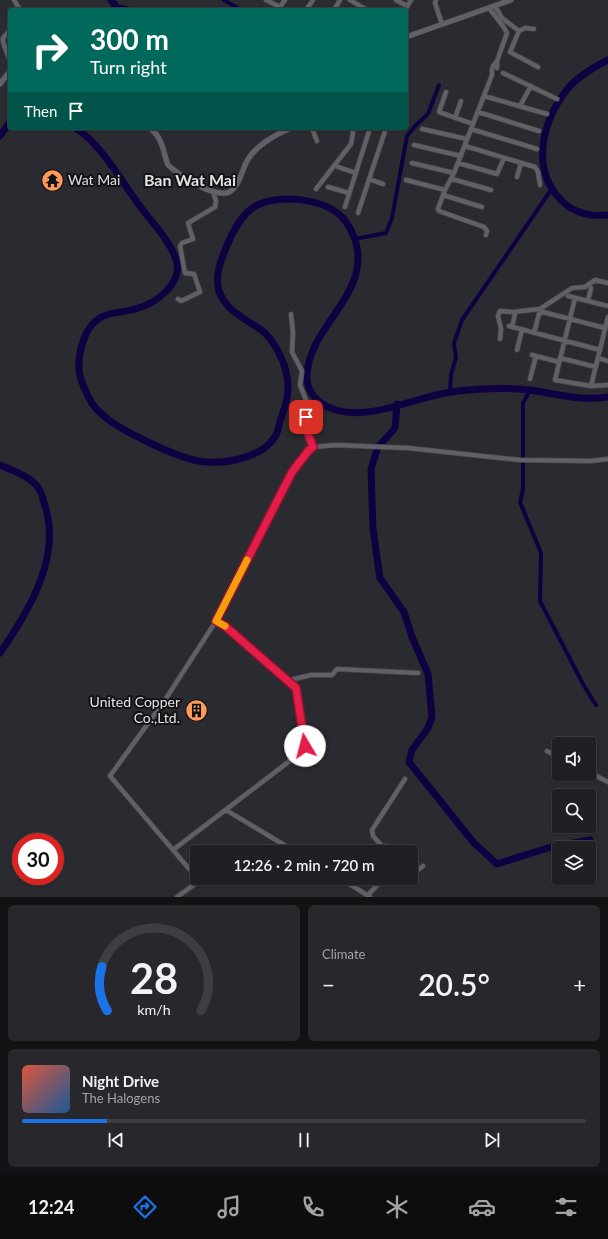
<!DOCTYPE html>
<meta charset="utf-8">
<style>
body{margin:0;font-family:Lato,sans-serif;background:#28282c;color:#f1f3f6;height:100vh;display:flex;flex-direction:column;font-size:15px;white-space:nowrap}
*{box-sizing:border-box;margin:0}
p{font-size:13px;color:#a2a3a6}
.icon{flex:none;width:22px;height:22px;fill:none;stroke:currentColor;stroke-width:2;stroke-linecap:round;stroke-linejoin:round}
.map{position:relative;height:897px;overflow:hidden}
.details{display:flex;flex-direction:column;gap:8px;padding:8px;background:#121214;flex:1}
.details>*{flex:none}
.guide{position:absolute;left:8px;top:8px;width:400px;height:122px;border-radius:4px;box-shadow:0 1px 3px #0004,0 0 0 1px #3d3e41;background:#00695c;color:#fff;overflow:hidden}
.controls{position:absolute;left:552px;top:737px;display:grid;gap:8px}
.controls a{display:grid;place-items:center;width:44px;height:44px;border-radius:4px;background:#202024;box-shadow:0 1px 3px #0004,0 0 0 1px #3d3e41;font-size:20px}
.speed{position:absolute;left:12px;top:833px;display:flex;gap:8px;font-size:20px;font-weight:700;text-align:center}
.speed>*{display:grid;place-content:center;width:52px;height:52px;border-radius:50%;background:#202024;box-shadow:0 1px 3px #0004,0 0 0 1px #3d3e41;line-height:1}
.speed .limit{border:6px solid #d22;background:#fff;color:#111}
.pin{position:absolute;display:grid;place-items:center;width:34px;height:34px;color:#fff;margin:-17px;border-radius:8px;box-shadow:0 2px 6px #0006}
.me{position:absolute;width:44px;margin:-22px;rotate:352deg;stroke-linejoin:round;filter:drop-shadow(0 0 3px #0008)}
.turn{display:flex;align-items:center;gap:14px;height:84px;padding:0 16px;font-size:18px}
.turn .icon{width:52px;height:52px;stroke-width:2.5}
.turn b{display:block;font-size:28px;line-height:34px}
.then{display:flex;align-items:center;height:38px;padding:0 16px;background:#0003;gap:8px;font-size:15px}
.big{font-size:30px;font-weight:600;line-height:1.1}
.details .tile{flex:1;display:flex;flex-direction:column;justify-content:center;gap:6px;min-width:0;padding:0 14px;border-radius:6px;background:#28282c}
.details .dial{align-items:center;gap:0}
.dial svg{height:104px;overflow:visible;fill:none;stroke:#3d3e41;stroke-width:7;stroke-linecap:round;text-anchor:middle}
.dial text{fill:#f1f3f6;stroke:none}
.song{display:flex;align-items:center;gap:12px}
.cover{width:48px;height:48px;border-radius:6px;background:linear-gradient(135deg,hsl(10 70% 55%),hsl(210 70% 35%))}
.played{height:4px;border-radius:2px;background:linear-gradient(90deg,#1a73e8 15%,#3d3e41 15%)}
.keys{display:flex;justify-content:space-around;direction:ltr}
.heat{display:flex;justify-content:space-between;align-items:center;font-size:22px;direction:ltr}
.details .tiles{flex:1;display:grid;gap:8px;grid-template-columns:1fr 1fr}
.tile:last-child{grid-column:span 2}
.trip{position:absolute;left:190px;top:845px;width:228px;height:40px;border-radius:4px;background:#202024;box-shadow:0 1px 3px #0004,0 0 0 1px #3d3e41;font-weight:600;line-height:40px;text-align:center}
.menu{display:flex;height:64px;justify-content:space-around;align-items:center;background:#0d0d0e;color:#a2a3a6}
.menu .icon{width:28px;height:28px}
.menu .active{color:#1a73e8}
.menu b{font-size:18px;color:#f1f3f6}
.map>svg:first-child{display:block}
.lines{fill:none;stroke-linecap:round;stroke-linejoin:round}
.canal{stroke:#0f0042;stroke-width:4}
.river{stroke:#0f0042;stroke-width:7}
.minor-casing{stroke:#49494d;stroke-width:5.5}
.tertiary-casing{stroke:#49494d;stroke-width:6}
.minor{stroke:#606066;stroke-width:4}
.tertiary{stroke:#606066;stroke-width:5}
.route-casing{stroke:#92132f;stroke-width:10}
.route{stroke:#e11d48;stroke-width:7}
.slow{stroke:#f59e0b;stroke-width:7}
.labels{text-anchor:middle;stroke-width:4;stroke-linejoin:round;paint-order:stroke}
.poi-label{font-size:14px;fill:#e2e2e5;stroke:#131315;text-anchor:start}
.quarter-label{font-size:16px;font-weight:bold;fill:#e2e2e5;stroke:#131315}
</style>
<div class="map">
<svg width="608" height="897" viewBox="0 0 608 897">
<rect width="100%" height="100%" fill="#2a2b30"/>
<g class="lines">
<!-- canal -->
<path class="canal" d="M224,0l17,10
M116,6l19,4
M355,239l31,-6 6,-15 15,-82 9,-11 12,-11 11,-29
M530,390l-7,13v86l-3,13 21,51 -1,48 44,85 12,19
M450,392l1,-18 5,-16 -2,-15 8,-23 89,-130"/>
<!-- river -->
<path class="river" d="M111,0l5,6 -4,4
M608,60c-16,8 -35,19 -45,35 -22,31 -31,76 -2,105 12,13 30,17 47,15
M75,128c24,13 48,55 64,77 13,18 30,34 37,54 8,24 -20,45 -41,50 -12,4 -24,2 -35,9 -15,8 -22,34 -21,51 0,8 5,19 9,27 9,21 36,34 56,44 16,8 35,17 54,21 24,4 65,-2 78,-26 2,-4 3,-9 4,-14 6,-16 11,-32 6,-49 -3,-14 -14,-35 -26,-43 -16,-11 -34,-18 -41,-38 -4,-15 1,-29 7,-43 6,-15 14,-32 28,-41 22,-14 69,-9 88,10 6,6 12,18 14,26 14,52 -47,83 -49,132 -1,18 12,30 29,35 37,11 83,-15 121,-19 26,-3 53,-4 79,0 25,4 47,10 72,6
M0,136l10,-14
M397,404l-2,24 -17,19 -7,22 2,60 7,49 24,34 8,25 16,37 4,43 -4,11 -16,22 -3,12 65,81 23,21 54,-17 39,-7
M0,465c12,5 32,12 39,24 3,4 4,10 5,14 19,52 -15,108 -44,150"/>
<defs>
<path id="minor" d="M14,0l6,10
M266,0l14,7 5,-7
M350,0l17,10
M396,0l11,6
M436,0l-1,3 7,21
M495,6l7,12 17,13 -9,21 28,15
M489,8l14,18 4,7 -10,28 -4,5
M306,10l7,-10
M334,10l6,-10
M405,10l6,-10
M10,30l-7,8v4l7,19
M519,31l6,-3 9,1
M497,61v7
M503,73l54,26
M446,92l-7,20 34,12
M484,96l63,18
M520,106l11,-20
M478,112l61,19
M455,118l6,-17
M312,128l5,13
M422,129l45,10
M471,129l66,20
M414,145l47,11
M465,146l70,21 3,5 2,13
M412,163l42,10
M458,163l39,11 7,-16
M338,167l18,6
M517,177l4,-14
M369,179l14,5
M452,179l39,11
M406,180l39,10
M328,187l21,6
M316,189l35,-45 2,-11 -1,-5
M443,195l39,12
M345,207l25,-79
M358,213l28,-85
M486,235l1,-4 -3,-4 -45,-16 -1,-2 7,-19 9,-17 38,-98v-6
M568,296l40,10
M575,298l-20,82 36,6 17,-1
M178,299l3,2 19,-9 -6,-18 -9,-1 -5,-27 2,-3 11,-4 -5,-16 27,-16 1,-6 -3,-9
M588,301l3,-13
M291,314l2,19 -1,19 10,19 -2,14 7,18 -1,25 7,19
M509,326l91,24
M512,327l3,-13
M534,333l5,-19 4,-2 62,16
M500,339l1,-10 -3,-13 2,-5 13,1 27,-3 32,-21 13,-1 10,-7 13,3
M517,350l5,-20
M532,355l27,7
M560,358l36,9
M598,358l10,3
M530,379l6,-23
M591,386l17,-69
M216,621l9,5 71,62
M547,751l12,6
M589,772l19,10
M226,810l70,42
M383,847l-10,-11 -1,-6 33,-51
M173,850l131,-100 1,-4 -11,-67 17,-4h21l5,-6 81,4
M379,852l7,-6 6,6
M411,872l3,1 9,-7
M340,878l30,19
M349,884l5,-6
M368,895l16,-17
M177,897l18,-13 1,-7 -86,-101 55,-76 51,-79 76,-149 17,-22 5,-3 21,-2 73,3 112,12 71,1 17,-2"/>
<path id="tertiary" d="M406,37l105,-37
M0,84l10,-13
M150,128c13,10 13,24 18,37 11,10 49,36 63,26 9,-7 11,-21 16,-30 8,-15 29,-27 44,-33"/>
</defs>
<!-- minor casing -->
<use href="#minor" class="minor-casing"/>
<!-- tertiary casing -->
<use href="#tertiary" class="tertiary-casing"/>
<!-- minor -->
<use href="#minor" class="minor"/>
<!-- tertiary -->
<use href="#tertiary" class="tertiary"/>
</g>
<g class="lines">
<defs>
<path id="route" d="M305,746l-9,-58 -71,-62 -9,-5 76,-149 17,-22 4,-3 -7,-19v-11"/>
</defs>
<!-- route casing -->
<use href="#route" class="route-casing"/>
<!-- route -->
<use href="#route" class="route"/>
<!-- slow -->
<path class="slow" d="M225,626l-9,-5 31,-61"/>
</g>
<!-- icons -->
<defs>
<symbol id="temple-disc" viewBox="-11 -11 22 22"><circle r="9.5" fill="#ff9b5a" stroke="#131315"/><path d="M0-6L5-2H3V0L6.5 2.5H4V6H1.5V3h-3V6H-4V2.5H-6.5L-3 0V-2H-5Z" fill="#111"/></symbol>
<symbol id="building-disc" viewBox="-11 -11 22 22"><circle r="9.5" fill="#ff9b5a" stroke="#131315"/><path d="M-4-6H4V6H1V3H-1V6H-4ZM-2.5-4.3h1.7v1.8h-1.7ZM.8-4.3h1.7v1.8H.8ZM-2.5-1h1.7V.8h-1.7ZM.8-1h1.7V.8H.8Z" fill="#111"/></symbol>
</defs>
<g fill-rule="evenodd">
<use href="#temple-disc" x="40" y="168" width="25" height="25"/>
<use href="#building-disc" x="184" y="698" width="25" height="25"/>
</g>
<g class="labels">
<!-- poi labels -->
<g class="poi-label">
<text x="68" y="185">Wat Mai</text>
<text x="180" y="707" text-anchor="end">United Copper<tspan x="180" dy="16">Co.,Ltd.</tspan></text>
</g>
<!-- quarter labels -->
<g class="quarter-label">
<text x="190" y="186">Ban Wat Mai</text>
</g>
</g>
</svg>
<div class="controls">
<a><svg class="icon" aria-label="sound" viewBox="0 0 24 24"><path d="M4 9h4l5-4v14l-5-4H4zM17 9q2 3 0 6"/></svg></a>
<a><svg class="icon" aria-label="search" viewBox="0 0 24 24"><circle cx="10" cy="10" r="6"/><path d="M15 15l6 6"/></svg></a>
<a><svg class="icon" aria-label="layers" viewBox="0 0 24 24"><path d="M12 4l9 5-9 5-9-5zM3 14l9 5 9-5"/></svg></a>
</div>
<div class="speed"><div class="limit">30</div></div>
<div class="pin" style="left:306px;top:417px;background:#d93025"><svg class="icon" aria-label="arrive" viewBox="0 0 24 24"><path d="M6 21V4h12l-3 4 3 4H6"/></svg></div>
<svg class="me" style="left:305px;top:746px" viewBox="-20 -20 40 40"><circle r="19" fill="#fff"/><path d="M0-13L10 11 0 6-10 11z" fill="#e11d48"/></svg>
<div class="trip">12:26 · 2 min · 720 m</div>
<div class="guide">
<div class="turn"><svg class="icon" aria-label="right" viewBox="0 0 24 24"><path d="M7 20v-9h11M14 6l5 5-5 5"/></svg><div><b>300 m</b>Turn right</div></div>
<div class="then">Then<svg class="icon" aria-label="arrive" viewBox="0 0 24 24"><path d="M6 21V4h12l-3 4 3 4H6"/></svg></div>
</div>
</div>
<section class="details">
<div class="tiles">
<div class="tile dial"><svg viewBox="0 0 100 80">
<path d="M14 69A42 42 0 1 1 86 69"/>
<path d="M14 69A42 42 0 0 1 10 35" stroke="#1a73e8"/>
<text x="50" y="56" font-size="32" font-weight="700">28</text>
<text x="50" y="72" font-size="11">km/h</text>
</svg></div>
<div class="tile"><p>Climate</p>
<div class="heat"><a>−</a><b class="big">20.5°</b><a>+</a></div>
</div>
<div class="tile">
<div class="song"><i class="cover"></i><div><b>Night Drive</b><p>The Halogens</p></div></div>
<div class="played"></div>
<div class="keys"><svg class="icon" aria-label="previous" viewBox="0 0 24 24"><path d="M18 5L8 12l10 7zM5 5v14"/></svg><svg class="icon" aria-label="pause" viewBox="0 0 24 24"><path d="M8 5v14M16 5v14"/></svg><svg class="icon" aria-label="next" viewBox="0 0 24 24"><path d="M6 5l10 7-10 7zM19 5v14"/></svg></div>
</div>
</div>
</section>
<nav class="menu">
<b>12:24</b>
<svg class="icon active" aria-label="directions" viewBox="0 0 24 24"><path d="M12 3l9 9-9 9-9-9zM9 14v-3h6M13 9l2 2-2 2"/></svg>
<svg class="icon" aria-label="music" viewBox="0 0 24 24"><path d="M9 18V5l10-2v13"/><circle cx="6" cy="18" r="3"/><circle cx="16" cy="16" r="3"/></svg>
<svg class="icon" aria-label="phone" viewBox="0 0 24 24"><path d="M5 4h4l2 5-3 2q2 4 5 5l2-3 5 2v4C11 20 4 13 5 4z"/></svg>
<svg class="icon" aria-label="climate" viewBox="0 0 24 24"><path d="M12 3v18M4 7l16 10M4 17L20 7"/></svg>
<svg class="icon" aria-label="car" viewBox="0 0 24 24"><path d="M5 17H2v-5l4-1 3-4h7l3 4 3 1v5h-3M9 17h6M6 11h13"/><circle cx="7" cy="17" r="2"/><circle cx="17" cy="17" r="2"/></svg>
<svg class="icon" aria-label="filters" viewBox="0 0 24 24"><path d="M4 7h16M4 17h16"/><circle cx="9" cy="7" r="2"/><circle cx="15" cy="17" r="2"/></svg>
</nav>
